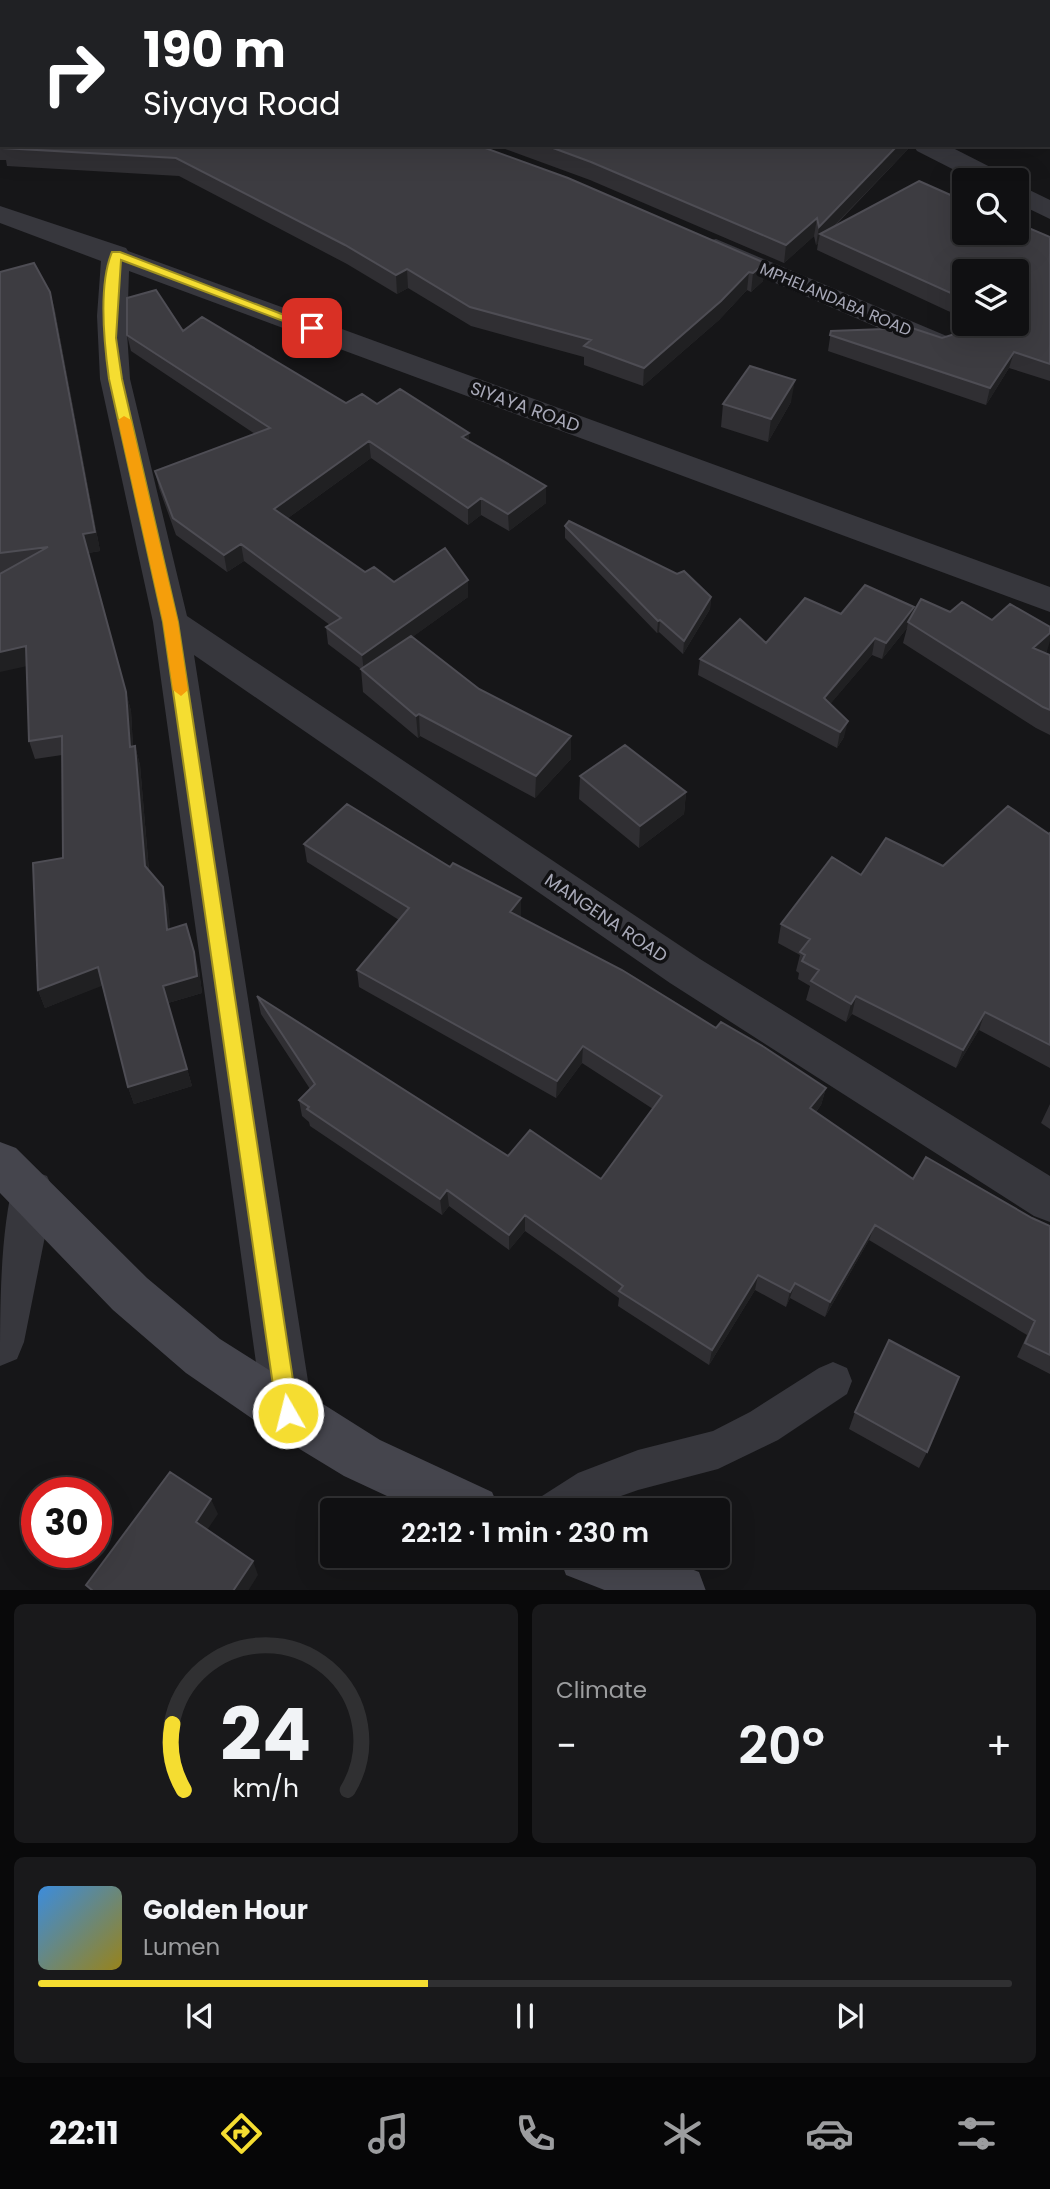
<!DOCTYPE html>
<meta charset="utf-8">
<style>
body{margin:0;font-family:Poppins,sans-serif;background:#19191b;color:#f1f3f6;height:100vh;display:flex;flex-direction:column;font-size:26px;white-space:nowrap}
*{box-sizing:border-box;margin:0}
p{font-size:23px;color:#9c9d9f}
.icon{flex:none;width:38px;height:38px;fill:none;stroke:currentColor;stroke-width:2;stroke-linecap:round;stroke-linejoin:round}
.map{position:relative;height:1590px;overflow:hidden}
.panel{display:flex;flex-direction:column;gap:14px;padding:14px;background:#09090a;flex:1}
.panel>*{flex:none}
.guide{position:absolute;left:0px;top:0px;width:1050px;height:147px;box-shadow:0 7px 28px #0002,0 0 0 2px #303032;background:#202124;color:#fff;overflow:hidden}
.tools{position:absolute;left:952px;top:168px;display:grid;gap:14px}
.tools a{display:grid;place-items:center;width:77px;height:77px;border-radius:7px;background:#101012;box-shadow:0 7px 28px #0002,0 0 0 2px #303032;font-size:35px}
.speed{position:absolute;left:21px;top:1477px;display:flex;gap:14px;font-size:35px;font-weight:700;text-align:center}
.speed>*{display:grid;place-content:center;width:91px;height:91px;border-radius:50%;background:#101012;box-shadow:0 7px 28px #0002,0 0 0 2px #303032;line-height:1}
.speed .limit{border:10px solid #d22;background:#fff;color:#111}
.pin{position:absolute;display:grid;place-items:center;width:60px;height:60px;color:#fff;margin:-30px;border-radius:14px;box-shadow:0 4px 10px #0006}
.me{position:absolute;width:77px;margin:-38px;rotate:352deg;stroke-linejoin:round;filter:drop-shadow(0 0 5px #0008)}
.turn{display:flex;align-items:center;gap:24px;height:147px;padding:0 28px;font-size:32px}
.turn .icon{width:91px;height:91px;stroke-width:2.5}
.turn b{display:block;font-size:49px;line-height:60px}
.big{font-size:52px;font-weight:600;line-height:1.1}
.panel .widget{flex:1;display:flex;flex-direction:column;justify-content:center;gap:10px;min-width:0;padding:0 24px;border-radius:10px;background:#19191b}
.panel .dial{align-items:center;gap:0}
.dial svg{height:182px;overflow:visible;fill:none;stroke:#303032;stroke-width:7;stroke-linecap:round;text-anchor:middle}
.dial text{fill:#f1f3f6;stroke:none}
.song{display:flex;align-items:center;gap:21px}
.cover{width:84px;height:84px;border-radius:10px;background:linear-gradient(135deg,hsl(210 70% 55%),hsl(50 70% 35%))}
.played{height:7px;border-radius:4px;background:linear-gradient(90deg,#f5dd31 40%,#303032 40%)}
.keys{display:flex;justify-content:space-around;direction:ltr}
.heat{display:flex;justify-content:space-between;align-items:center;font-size:38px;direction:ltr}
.panel .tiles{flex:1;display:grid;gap:14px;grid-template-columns:1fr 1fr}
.widget:last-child{grid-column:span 2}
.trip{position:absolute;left:320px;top:1498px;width:410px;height:70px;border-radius:7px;background:#101012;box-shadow:0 7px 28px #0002,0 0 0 2px #303032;font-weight:600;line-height:70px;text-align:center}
.menu{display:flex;height:112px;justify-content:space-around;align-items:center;background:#060607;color:#9c9d9f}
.menu .icon{width:49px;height:49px}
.menu .current{color:#f5dd31}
.menu b{font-size:32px;color:#f1f3f6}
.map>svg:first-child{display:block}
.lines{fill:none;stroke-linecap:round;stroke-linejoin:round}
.lane{fill:#37373d;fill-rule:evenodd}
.street{fill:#37373d;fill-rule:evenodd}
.secondary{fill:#45454d;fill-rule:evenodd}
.wall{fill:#302f33}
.shaded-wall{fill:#202022}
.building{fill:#3d3c41;stroke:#4e4d54;stroke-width:2}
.route{fill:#f5dd31;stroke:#9f9020;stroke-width:2}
.slow{fill:#f59e0b}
.labels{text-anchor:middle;stroke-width:7;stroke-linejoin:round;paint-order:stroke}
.far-street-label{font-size:16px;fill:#a8a9b8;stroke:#111113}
.street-label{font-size:18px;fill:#a8a9b8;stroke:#111113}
</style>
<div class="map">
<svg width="1050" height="1591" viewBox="0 0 1050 1591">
<rect width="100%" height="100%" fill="#161618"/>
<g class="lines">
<!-- lane -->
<path class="lane" d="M833,1362l14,6 5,13 -5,13 -69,46 -60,29 -80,21 -34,12 -12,8h-56l6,-14 36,-23 60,-23 75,-19 37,-19 69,-44z"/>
<!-- street -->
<path class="street" d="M913,145h34l57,29 4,6h-34l-57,-29z
M1017,184l33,16v19l-33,-16z
M0,206l126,42 2,3 922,336v25l-921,-341 -2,61 3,47 57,237 513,343 350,217v46l-16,-6 -364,-233 -476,-328 119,758 -7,18 -18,7 -18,-7 -7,-18 -110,-791 -53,-243 -3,-63 4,-55 -101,-38z
M716,239l233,98 4,6 -4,6 -11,3 -11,-3 -221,-96 -4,-6 4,-6z
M31,1170l16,6 7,15 -30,151 -7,17 -17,7c0,-60 0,-135 15,-190z"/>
<!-- secondary -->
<path class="secondary" d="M0,1142l16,6 131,130 73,61 160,101 112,52 8,18h-83l-73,-34 -74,-45 -84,-58 -73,-63 -113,-117z
M559,1556h98l42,16 7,19h-99l-41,-16z"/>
</g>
<!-- wall -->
<path class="wall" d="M0,0l2,2v69h-2z
M1050,24v35l-2,-1v-33z
M2,89v56h475l288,118 -2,18 -12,11 -4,-2 -28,30 -76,66 -59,-21v-8l-113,-31 -63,-38 -11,6 -50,-30 -168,-88 -172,-10 -1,-6h-6v-68z
M494,145h418l-78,82 216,10v144l-41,-13 -23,37 -158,-54 3,-20 111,7 42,-13 -3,-1h36v-53h-53v46l-16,-6 -131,-61 1,-7 -2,2 -2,-9 -30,27 -194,-83z
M0,272l50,20 5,19 45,240 -12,2 43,158 2,36 2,-1 5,19 9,105 19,35 2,24 29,41 3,23 -34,10 24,83 -58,18 -6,-17 -26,-102 -57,23 -7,-18 25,-132 -1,-103 -27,4 -6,-18 -2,-75 -24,-93h-3z
M183,331l163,72 31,1 92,37 77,62 -37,28 -28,-16 -13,10 -97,-67 -83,60 77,54 29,10 74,15 -56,40 67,52 92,47v23l-36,39 -115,-62 -2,2 -55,-46 -2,-23 -33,-25 -2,-17 4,-2 -86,-64 -17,11 -51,-37 -17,-47 -4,-17 100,-37 -124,-83 -4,-16z
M791,402l-23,40 -47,-15 2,-23z
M565,526l146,71 -1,12 -27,45 -24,-22 -2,1 -92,-95z
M841,614h72l134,37 -2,2 5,2v80l-14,-7 -133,-85 4,-15 -25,31 -10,-4 -42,49 14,33 -7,11 -139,-73 2,-16 66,-16z
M580,776l106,16 -2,22 -45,34 -60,-49z
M1050,833v235l-71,-38 -23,38 -104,-54 -6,8 -40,-22 4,-14 -12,-7 1,-6 -3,-2 4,-16 -22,-12 3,-19 80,-49 82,-9z
M304,844l217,72 -1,1 196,111 110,60 -5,17 -5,7 97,67 119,39 18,8v148l-33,-17 10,-22 -158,-95 -44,77 -35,-19 -4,9 -31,-17 -46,75 -91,-59 1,-8 -94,-67 -16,19 -60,-44 -7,9 -132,-89 -1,-4 -7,-6 -3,-16 11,-11 -49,-75 -4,-18 251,160 93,23 52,-70 -71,-46 -26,35 -197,-111 -2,-17 42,-50 -92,-58z
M1050,1104v25l-9,-6z
M855,1412l72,40 -8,16 -70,-39z"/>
<!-- shaded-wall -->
<path class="shaded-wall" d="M824,0h11l-1,2h-12z
M898,145h14l-88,91 -4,-2 -2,9 -2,2 3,-18z
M817,218l-3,18 -30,27 2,-18z
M765,263l-2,18 -12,11 2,-19z
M407,269l1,19 -11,6 -1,-19z
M749,272l-2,18 -28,30 -76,66 1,-18z
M50,292l5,19 45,240 -12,2 -5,-19z
M1014,352l-5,16 -23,37 4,-17z
M795,380l-4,22 -23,40 3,-23z
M469,433v17l-7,-13z
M369,441l2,17 -94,68 -3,-17z
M546,486v17l-37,28 -1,-17z
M481,498v17l-13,10v-17z
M241,544l3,17 -17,11 -3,-17z
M468,580v17l-104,75 -2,-17z
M711,597l-1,12 -27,45 1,-13z
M914,607l-4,16 -2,-1 -1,6 -25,31 4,-16z
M660,620l-1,12 -2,1 1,-12z
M1050,633v8l-3,10 -20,18 6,-21z
M875,638l-3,17 -51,60 3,-17z
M26,646l6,19 -32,7v-20z
M126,692l5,19 3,55 -4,-19z
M419,714l1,22 -2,2 -2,-22z
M848,721l-4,16 -7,11 3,-16z
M571,736v23l-36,39 1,-22z
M135,746l5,19 10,119 -5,-18z
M686,792l-2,22 -45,34 1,-22z
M163,887l5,18 4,43 -5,-18z
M521,898v18l-11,13v-17z
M194,952l5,18 3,23 -34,10 24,83 -58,18 -6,-17 35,-101z
M98,967l6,18 -59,23 -7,-18z
M856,996l-4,18 -6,8 5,-18z
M985,1012l-6,18 -23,38 7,-18z
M583,1046l-1,17 -26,35 1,-17z
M826,1088l-5,17 -15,19 4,-16z
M447,1190l2,16 -7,9 -2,-16z
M525,1215v16l-16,19v-15z
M875,1225l-6,15 -44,77 5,-15z
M758,1275l-3,15 -46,75 3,-15z
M795,1283l-5,15 -4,9 4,-15z
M211,1499l7,15 -15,22 -7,-14z
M253,1561l5,14 -10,16h-15z"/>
<!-- building -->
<path class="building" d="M0,0h824l-2,2h-820v53l-2,-1z
M1050,24v23l-2,-1v-21z
M2,89v53h-2v-50z
M4,145h473l91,33 197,85 -12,10 -4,-1 -28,29 -77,67 -60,-22 7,-6 -121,-33 -63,-38 -11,6 -51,-30 -169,-87 -173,-10z
M545,145h353l-79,82 -2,-9 -31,27 -195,-83z
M919,181l45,20v32h53v-10l33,14v127l-36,-12 -24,36 -160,-53 1,-4 81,-3 30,10 13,-4 4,-8 66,-3 -8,-3v-49h-53v28l-144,-65z
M34,263l16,29 45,240 -12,2 43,158 4,55 5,-1 10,120 18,21 4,43 19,-6 8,28 3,24 -34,10 24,83 -59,18 -30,-120 -60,23 -5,-127 30,-5 -1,-122 -33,5 -3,-95 -26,6v-78l48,-27 -48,6v-281z
M156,290l27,41 19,-14 144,86 16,-9 15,10 23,-15 69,44 -7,4 84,49 -38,28 -27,-16 -13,10 -99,-67 -95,68 91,63 9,-5 20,15 51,-34 23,32 -106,75 -36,-28 15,-9 -100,-74 -17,11 -51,-37 -18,-47 115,-43 -143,-93v-37z
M750,366l45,14 -24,39 -48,-15z
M569,521l108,53 7,-3 27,26 -27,44 -24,-21 -2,1 -93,-95z
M865,585l49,22 -28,36 -11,-5 -51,60 24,23 -8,11 -140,-73 40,-40 26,24 39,-45 36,16z
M921,599l29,13 12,-10 30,18 18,-16 40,23v6l-17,15 17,7v55l-7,-3 -135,-85z
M411,636l68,53 92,47 -35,40 -117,-62 -3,2 -55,-47z
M625,745l61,47 -46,34 -60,-50z
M347,804l103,63 3,-4 68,35 -11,14 112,58 94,58 5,-6 43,25 62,41 -16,20 103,71 13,-22 106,61 18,8v129l-25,-12 10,-22 -160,-96 -45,77 -35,-19 -5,9 -32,-17 -46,75 -93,-59 4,-5 -98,-71 -16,20 -62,-45 -7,9 -133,-90 2,-2 -10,-7 16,-16 -58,-88 251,160 22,-26 71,49 61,-83 -79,-50 -26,35 -200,-111 52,-62 -105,-64z
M1008,806l41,28 1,-1v212l-65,-33 -22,38 -107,-54 -5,8 -40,-23 8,-11 -17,-9 3,-6 -5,-3 10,-13 -29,-15 51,-67 29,18 25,-37 57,28z
M889,1340l70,37 -32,75 -72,-40z
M170,1472l41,27 -15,23 57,39 -20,30h-140l-7,-6z"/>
<!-- route -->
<path class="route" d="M112,252h8l198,76 -2,2h-9l-186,-70 -5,78 6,41 56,243 120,791 -3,8 -7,3 -8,-3 -3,-8 -114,-791 -54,-243c-5,-36 -11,-94 3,-127z"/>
<!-- slow -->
<path class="slow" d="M124,416l7,4 47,202 10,68 -7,6 -8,-6 -10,-68 -45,-202z"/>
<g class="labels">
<!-- far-street labels -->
<g class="far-street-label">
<text transform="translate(836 299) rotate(23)" y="6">MPHELANDABA ROAD</text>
</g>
<!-- street labels -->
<g class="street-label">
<text transform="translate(525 407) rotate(20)" y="6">SIYAYA ROAD</text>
<text transform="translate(606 918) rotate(34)" y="6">MANGENA ROAD</text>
</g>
</g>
</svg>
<div class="tools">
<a><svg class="icon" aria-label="search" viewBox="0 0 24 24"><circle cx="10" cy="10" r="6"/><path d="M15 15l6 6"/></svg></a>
<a><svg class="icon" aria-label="layers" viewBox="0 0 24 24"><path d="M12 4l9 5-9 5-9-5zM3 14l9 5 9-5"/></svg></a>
</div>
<div class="speed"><div class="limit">30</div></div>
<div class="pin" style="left:312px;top:328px;background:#d93025"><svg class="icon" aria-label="arrive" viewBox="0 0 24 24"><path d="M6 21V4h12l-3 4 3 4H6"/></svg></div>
<svg class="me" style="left:288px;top:1413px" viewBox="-20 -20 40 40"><circle r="17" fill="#f5dd31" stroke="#fff" stroke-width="3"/><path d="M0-11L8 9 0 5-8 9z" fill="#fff"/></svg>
<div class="trip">22:12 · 1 min · 230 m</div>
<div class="guide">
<div class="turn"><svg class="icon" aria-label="right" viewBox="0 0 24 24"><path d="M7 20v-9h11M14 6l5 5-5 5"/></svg><div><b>190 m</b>Siyaya Road</div></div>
</div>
</div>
<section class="panel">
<div class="tiles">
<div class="widget dial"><svg viewBox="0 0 100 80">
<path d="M14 69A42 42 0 1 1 86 69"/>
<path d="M14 69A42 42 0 0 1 9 40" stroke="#f5dd31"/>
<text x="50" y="56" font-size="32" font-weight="700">24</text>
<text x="50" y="72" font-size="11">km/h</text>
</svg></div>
<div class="widget"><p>Climate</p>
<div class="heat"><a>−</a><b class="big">20°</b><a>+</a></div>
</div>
<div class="widget">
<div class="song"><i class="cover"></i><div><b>Golden Hour</b><p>Lumen</p></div></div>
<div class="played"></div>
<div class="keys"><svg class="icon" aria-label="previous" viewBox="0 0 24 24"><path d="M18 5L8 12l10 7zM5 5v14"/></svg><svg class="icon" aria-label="pause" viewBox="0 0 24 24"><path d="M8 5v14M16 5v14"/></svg><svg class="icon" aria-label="next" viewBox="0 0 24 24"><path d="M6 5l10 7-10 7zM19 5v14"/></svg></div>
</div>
</div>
</section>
<nav class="menu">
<b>22:11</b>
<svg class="icon current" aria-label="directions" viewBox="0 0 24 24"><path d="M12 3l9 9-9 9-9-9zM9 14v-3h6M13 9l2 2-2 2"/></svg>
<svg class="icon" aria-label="music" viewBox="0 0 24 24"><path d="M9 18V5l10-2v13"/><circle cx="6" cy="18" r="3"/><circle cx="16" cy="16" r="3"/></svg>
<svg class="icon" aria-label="phone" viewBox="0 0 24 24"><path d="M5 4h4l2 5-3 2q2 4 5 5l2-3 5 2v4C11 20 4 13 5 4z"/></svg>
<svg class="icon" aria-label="climate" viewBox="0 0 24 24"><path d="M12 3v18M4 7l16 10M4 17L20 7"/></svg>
<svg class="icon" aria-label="car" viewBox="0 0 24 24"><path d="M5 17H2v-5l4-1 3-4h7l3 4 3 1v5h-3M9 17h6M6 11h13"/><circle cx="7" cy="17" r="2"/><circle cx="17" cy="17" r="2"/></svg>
<svg class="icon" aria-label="filters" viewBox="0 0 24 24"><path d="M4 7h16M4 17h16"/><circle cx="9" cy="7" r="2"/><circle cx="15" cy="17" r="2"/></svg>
</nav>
